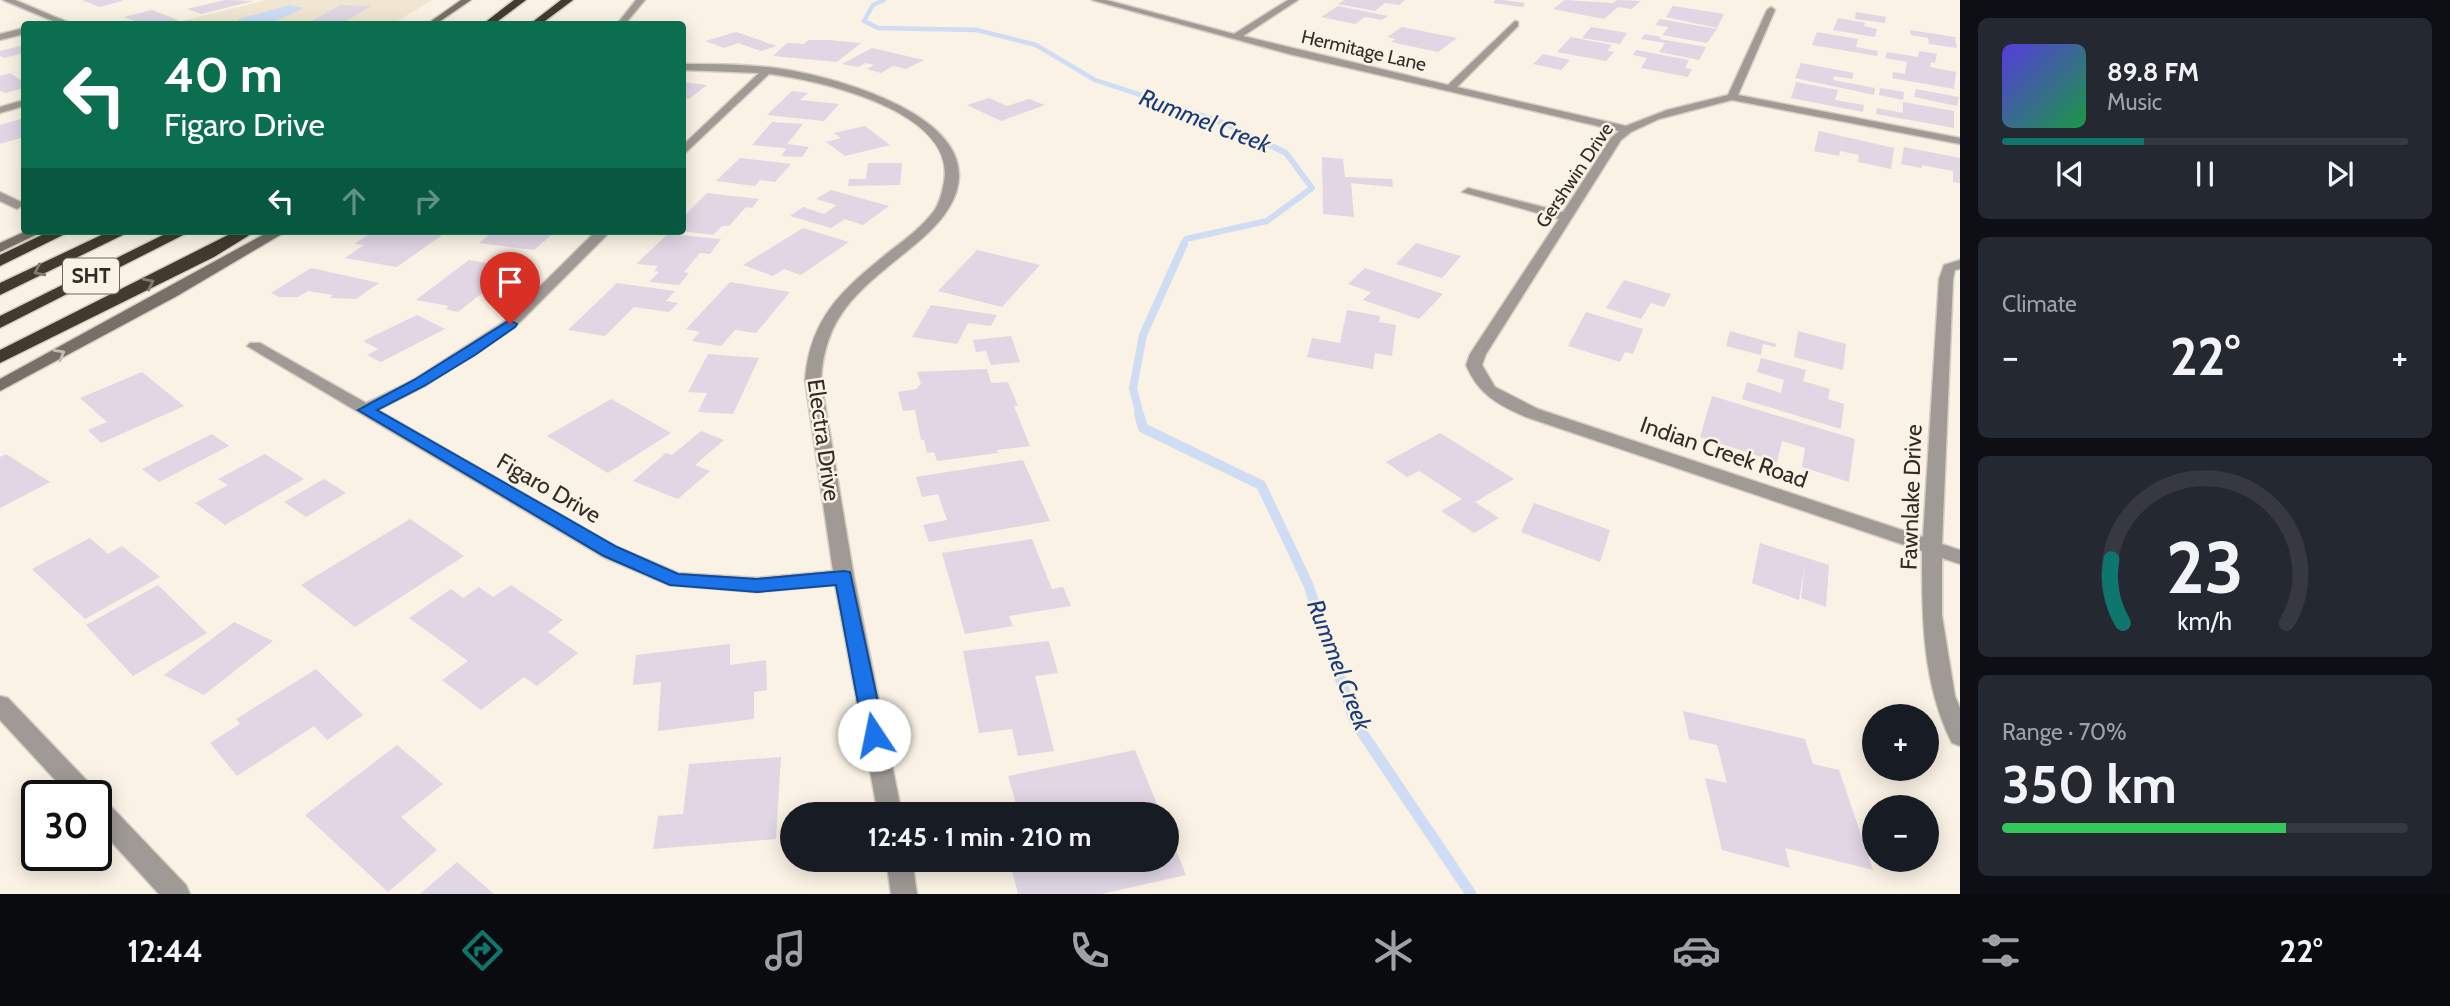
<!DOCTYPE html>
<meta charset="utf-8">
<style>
body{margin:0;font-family:Cabin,sans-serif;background:#242831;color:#f1f3f6;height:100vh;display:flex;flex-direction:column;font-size:26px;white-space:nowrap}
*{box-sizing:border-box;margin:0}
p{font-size:23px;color:#9ea1a6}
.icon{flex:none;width:38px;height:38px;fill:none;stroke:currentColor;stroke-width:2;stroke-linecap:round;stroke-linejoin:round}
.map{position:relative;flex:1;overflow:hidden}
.details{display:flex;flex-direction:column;gap:18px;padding:18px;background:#0d0f14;width:490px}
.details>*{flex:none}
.hud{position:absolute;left:21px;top:21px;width:665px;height:214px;border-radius:7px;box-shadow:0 4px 18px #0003;background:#0b6e4f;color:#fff;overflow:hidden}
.fabs{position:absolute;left:1862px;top:704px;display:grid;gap:14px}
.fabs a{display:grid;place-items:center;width:77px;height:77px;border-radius:50%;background:#171b24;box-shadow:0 4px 18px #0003;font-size:35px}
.speed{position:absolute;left:21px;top:780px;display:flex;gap:14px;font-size:35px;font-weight:700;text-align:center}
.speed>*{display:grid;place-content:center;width:91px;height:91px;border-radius:50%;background:#171b24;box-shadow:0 4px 18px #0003;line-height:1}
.speed .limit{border:4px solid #111;border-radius:10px;background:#fff;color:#111}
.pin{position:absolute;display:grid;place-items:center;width:60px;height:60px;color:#fff;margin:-72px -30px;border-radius:50% 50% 50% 0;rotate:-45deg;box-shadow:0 0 7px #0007}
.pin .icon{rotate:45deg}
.me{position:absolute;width:77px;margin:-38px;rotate:349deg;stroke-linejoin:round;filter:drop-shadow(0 0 5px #0008)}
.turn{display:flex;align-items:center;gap:24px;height:147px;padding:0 28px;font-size:32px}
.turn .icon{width:91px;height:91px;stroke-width:2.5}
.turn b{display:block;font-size:49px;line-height:60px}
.lanes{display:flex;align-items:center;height:66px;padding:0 28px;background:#0003;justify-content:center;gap:35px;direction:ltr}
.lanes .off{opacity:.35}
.big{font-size:52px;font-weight:700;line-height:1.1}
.details .card{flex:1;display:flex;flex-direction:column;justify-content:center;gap:10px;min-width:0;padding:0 24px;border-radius:10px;background:#242831}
.details .dial{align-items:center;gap:0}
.dial svg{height:182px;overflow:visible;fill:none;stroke:#363941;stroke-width:7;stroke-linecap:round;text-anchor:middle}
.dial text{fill:#f1f3f6;stroke:none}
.song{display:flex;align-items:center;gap:21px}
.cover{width:84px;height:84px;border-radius:10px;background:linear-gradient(135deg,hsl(250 70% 55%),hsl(140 70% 35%))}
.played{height:7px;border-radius:4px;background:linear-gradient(90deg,#0f766e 35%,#363941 35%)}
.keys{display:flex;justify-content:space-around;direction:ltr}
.heat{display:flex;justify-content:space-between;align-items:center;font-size:38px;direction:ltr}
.charge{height:10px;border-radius:5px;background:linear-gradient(90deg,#34c759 70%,#363941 0)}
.trip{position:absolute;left:780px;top:802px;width:399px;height:70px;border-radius:35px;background:#171b24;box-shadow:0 4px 18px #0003;font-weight:700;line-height:70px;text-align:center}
.tabs{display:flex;height:112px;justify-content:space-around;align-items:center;background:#090b0e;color:#9ea1a6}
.tabs .icon{width:49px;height:49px}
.tabs .on{color:#0f766e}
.tabs b{font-size:32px;color:#f1f3f6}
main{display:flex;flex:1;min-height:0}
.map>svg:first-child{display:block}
.built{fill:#f1e6d1}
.water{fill:#cfddf4}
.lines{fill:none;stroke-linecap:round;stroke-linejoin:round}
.stream-far4{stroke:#cfddf4;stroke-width:4.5}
.stream-far3{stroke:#cfddf4;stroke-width:6}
.stream-far2{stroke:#cfddf4;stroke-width:8}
.stream-far1{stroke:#cfddf4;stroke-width:10}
.stream{stroke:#cfddf4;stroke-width:11}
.building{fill:#e0d6e4}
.minor-casing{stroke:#d5cec2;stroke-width:3}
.tertiary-casing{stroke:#d5cec2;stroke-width:3}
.secondary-casing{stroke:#d5cec2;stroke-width:3}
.motorway-casing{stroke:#d5cec2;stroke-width:3}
.minor{fill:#9f9a95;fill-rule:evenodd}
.tertiary{fill:#9f9a95;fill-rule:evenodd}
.secondary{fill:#767068;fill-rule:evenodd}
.motorway{fill:#423a2f;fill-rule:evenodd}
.oneway{stroke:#827a6e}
.oneway2{stroke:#c5beb2}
.route{fill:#1a73e8;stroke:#114b97;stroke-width:2}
.labels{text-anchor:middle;stroke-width:5;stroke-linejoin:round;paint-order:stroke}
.far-street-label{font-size:19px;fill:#2f2c27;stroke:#faf2e4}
.shield{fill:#faf2e4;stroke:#6c6760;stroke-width:2}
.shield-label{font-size:21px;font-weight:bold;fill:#2f2c27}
.street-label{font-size:23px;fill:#2f2c27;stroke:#faf2e4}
.water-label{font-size:24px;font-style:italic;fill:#173b7b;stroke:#faf2e4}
</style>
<main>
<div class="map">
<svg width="1960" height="894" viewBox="0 0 1960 894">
<rect width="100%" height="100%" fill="#faf2e4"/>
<!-- built -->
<path class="built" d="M267,0h166l-41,24h-222z"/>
<!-- water -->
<path class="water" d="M290,5l14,3 -35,16 -31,-3v-2z"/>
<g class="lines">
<!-- stream-far4 -->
<path class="stream-far4" d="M884,0l-11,5 -9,16 14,7 99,2 59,15 59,35 88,29"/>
<!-- stream-far3 -->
<path class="stream-far3" d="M1178,108l46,15 62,30 26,35 -45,33 -81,18 -3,6"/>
<!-- stream-far2 -->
<path class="stream-far2" d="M1140,416l-7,-28 10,-53 41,-91"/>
<!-- stream-far1 -->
<path class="stream-far1" d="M1139,414l4,14 118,57 47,99 15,44"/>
<!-- stream -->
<path class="stream" d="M1323,627l32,95 116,172"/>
</g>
<!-- building -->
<path class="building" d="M82,0h40v1l-23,6z
M225,0l28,1 -52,13 -14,-5z
M1344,0h61l-6,5 -14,-2 -10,8 -37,-7z
M1495,0h8l22,3 -2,4 -30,-4z
M1565,0l48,3 4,-3 24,1 -10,8 -13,-2 -14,12 -51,-10z
M340,5l31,1 -30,18h-34z
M1338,6l50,10 -6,4 -17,-3 -10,7 -34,-7z
M1673,6l51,8 -7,14 -51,-11z
M152,10l26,10 -18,4h-17l-19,-7z
M1856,12l30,5 -1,6 -30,-4z
M1838,18l27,5 -1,3 13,3 -2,8 -42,-7z
M1660,19l57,10 -10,14 -45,-8 7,-8 -14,-2z
M1402,27l55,11 -19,14 -47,-10 4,-3 -8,-2z
M1591,27l36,6 -7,11 -38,-6z
M1910,30l45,7 2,11 -28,-4 -1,-6 -17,-3z
M736,32l41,14 -16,5 -23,-8 -14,5 -19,-7z
M1817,32l41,7 -2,8 22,4 -1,5 -65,-11z
M1645,34l16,3 -1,2 46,8 -7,13 -40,-8 6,-9 -24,-4z
M1571,37l41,8 -5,6 7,1 -8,9 -49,-9z
M809,40h20l32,3 -24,19 -64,-6 14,-13 17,1z
M24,45v8l-20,5 -4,-2v-5z
M872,48l52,12 -18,9 -13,-3 -12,7 -14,-4 7,-4 -8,-2 -8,4 -16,-3z
M1636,50l53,10 -4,8 7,1 -4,8 -47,-9 6,-10 -14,-3z
M1919,51l18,3 -2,9 -4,-1 -1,5 26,5 -2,17 -62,-11 1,-6 12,2 2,-12 -22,-4 2,-6 31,5z
M1543,54l27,6 -9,10 -28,-6z
M1801,63l53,10 -2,6 -18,-3 -1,4 42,8 -1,7 -79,-17z
M10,73l14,9v6l-18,5 -6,-2v-15z
M682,82l25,3 -18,14 -7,-1z
M1796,82l42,8 -3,10 29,5 -1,7 -72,-14z
M1880,88l24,4 -1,8 -24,-5z
M1916,89l43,8 -2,9 -43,-9z
M792,91l16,2 -8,7 39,4 -15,17 -57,-6z
M989,98l18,8 22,-7 16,6 -44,16 -34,-16z
M1903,102l51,9v17l-78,-14 1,-6 26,5z
M24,118v19l-24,7v-19z
M772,122l31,2 -16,20 22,3 -7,10 -21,-1 5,-7 -2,-1 -32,-3z
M865,126l25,19 -45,11 -19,-14 15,-4 -7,-5z
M1819,131l75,17 -3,21 -33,-7 1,-7 -19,-4 -1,5 -25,-5z
M1904,147l56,11v25l-7,-1v-11l-31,-6v3l-21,-4z
M1322,157l21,2 2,18 47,2 1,8 -42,-4 3,34 -31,-3z
M740,158l51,6 -16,18 -15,-2 -5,6 -39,-5z
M868,163h34l-2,22 -52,1 1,-7h17z
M831,190l58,16 -26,19 -18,-6 -14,9 -41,-12 13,-9 21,7 13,-9 -21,-6z
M707,193l52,6 -7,9 -6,-1 -17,19h-7l-9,9 -31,-4v-13z
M803,228l46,14 -48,33 -17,-6 -11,7 -30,-11z
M374,231h74l-51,36 -52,-9 19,-13 -10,-1z
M494,231h62l-22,19 -55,-7z
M668,234l53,5 -11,15 -10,-1 -16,19 5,1 -10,12 -30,-3 10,-10 -5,-1 4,-5 -22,-2z
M1416,243l45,13 -19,22 -46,-14z
M977,250l63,15 -38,42 -64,-16z
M469,260l45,8 -56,44 -13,-3 4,-3 -33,-6z
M311,268l68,15 -23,16 -26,-1 3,-3 -25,-4 -10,6h-19l-8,-4z
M1365,268l78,26 -24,25 -56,-19 8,-8 -23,-8z
M1624,280l47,14 -7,13 -13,-4 -10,16 -35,-11z
M730,282l60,10 -34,41 -21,-3 -14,16 -29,-5 8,-9 -14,-3z
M617,283l58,8 -9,10 12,2 -9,9 -35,-5 -29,29 -37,-6z
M931,305l66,10 -6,11 -23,-3 -11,21 -45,-7z
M1347,310l33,6 -1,6 17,3 -4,31 -17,-3 -2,16 -66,-12 5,-19 28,5z
M1586,312l57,17 -10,25 -8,-2 -5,10 -52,-16z
M417,315l28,14 -64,33 -14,-7 11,-6 -15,-8z
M1730,331l46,13 -1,3 -12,-3 -2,11 -35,-9z
M1798,331l48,13 -3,26 -49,-13z
M1011,336l9,26 -29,3 -5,-14 -10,1 -3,-12z
M708,354l51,4 -26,56 -35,-2 9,-19 -19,-1z
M1761,358l45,12 -3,11 27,8 -2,10 16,5 -3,25 -99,-30 5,-17 34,11 3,-13 -27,-8z
M987,369l4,14 17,-1 10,24h-4l16,40 -33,4 1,3 -61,8 -3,-9 -7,1 -3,-13h-3l-6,-30 -12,1 -5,-19 18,-3 5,-5 -4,-12z
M142,372l42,34 -83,37 -13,-13 19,-8 -27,-24z
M1712,396l143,43 -6,43 -47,-15 3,-19 -23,-7 -5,21 -77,-25z
M611,399l60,34 -63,40 -61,-37z
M701,431l23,9 -29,25 15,6 -32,28 -45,-18 33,-28 6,2z
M1440,433l74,46 -39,23 24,16 -25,15 -33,-22 21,-12 -43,-28 -12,6 -21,-15z
M212,434l17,12 -70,36 -17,-13z
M6,454l44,28 -50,26v-51z
M265,454l39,25 -79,46 -30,-22 33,-18 -10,-6z
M1023,460l27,61 -121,21 -6,-17 24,-5 -9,-26 -16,3 -6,-20z
M324,479l22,14 -40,24 -22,-15z
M1534,503l76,27 -10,32 -79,-30z
M410,519l54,37 -109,71 -54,-42z
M90,538l18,16 14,-8 38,31 -75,42 -53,-50z
M1032,539l20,50 11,-2 8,19 -62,10 4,10 -48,8 -23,-81z
M1760,543l69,22 -3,42 -25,-9 4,-35 -6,37 -47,-17z
M158,585l49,48 -74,43 -47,-51z
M511,585l52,35 -15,12 30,21 -41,33 -13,-9 -43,33 -39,-30 26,-19 -59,-43 42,-29 12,9 16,-11 14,10z
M234,622l39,19 -69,54 -40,-20z
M1049,641l9,32 -23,3 19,75 -36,5 -6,-27 -33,4 -16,-82z
M730,644v21l36,-5 1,30 -13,2v27l-96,12 3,-49 -28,3 3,-30z
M316,669l47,46 -36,25 -13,-14 -77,50 -27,-33 30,-19 -4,-5z
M1683,711l122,28 8,25 26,6 34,100 -88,-22 5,20 -68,-18 -17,-72 22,5 -10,-38 -28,-6z
M397,745l46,39 -42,33 36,33 -49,42 -83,-77z
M1135,750l26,64h-142l-11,-38z
M781,757l-5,82 -123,10 5,-33 25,-2 6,-50z
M1167,828l19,47 -85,19h-83l-9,-35h158z
M457,862l37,32h-74z"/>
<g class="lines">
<defs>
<path id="minor" d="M636,0h9l-20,24h-8z
M1092,0h14l128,34 54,-34h10l-55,36 205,49 67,-64 3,1v4l-61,61 169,39 41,-16 61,-15 39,-85 4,-3 4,3 -37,85 222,43v6l-228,-44 -73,19 -28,13 -10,8 -135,214 -4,11 13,22 43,22 385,128 16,-258 5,-14 16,-5v9l-5,1 -2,9 -11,265 18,6v14l-18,-6v58l13,80 5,12v38l-8,-3c-30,-60 -30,-126 -30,-192l-396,-134c-28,-12 -48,-23 -60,-52l4,-11 89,-135 -97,-27 6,-4 95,24 48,-74 8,-7 -330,-77z
M61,19l5,3 -2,2h-18z
M24,28v6l-24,6v-6z
M682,64c39,0 79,0 117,8 55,11 197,53 151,134 -11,19 -28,33 -44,46 -48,39 -81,63 -85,128l33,197 48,237h-24l-43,-229 -78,7 -88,-7 -66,-28 -356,-211 3,-3h10l106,60 47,-23 92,-59 91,-90h15l-96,96 -90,59 -47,24 239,137 61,26 79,5 76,-7 -28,-191c5,-63 38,-91 85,-129 16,-12 32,-24 44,-40 6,-9 8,-18 10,-29 13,-71 -125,-102 -175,-108l-87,82v-10l77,-73 -77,-3z
M24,100v6l-24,7v-6z
M0,192l21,10 2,3 -6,4 -17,-8z
M0,696l8,2 86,90 3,9 8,3 81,85 4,9h-31l-63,-69v-29h-26l-70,-76z
M886,859h26l5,35h-26z"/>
<path id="tertiary" d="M3,0h12l57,24h-12z"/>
<path id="secondary" d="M461,0h10l-35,24h-9z
M26,231h18l-44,21v-9z
M270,231h17l-110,65 -177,95v-12z"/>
<path id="motorway" d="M514,0h12l-32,24h-11z
M561,0h12l-32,24h-11z
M50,231h21l-71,35v-11z
M110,231h21l-131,64v-12z
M171,231h20l-191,97v-12z
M236,231h20l-42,26 -214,106v-13z"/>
</defs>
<!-- minor casing -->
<use href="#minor" class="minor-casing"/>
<!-- tertiary casing -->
<use href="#tertiary" class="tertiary-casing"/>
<!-- secondary casing -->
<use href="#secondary" class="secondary-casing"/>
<!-- motorway casing -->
<use href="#motorway" class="motorway-casing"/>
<!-- minor -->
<use href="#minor" class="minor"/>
<!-- tertiary -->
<use href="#tertiary" class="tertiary"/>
<!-- secondary -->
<use href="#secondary" class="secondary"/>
<!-- motorway -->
<use href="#motorway" class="motorway"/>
</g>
<!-- one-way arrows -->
<defs><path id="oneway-chevron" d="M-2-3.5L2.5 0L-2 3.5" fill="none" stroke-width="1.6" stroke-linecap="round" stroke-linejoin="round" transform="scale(1.75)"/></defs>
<g class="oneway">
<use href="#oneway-chevron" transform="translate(39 271) rotate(154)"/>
<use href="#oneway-chevron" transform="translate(149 283) rotate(-26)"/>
</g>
<use class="oneway2" href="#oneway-chevron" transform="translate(60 354) rotate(-29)"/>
<!-- route -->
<path class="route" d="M510,320l7,4 -2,3 -40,28 -51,31 -47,24 240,137 61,27 79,5 87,-8 6,1 35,163 -3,6 -8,3 -7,-3 -3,-6 -28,-150 -79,7 -87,-7 -66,-29 -246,-146 56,-30z"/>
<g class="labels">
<!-- far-street labels -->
<g class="far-street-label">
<text transform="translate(1364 50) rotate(13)" y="7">Hermitage Lane</text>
<text transform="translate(1574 175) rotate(-56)" y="7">Gershwin Drive</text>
</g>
<!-- shield labels -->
<rect class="shield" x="63" y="258.5" width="56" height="35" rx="5"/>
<g class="shield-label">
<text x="91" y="283">SHT</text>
</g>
<!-- street labels -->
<g class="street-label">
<text transform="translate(824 440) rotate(82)" y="8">Electra Drive</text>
<text transform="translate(1724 452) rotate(19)" y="8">Indian Creek Road</text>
<text transform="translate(549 488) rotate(30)" y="8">Figaro Drive</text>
<text transform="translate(1911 497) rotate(-88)" y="8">Fawnlake Drive</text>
</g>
<!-- water labels -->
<g class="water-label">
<text transform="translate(1205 121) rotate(21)" y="8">Rummel Creek</text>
<text transform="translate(1339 665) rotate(69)" y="8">Rummel Creek</text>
</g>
</g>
</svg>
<div class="fabs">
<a>+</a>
<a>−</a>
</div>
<div class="speed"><div class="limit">30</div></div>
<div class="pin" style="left:510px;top:324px;background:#d93025"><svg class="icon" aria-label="arrive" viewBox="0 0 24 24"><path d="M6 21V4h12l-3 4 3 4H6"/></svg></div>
<svg class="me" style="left:874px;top:735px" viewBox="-20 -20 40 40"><circle r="19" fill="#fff"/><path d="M0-13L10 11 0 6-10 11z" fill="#1a73e8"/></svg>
<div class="trip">12:45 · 1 min · 210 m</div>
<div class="hud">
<div class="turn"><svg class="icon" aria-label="left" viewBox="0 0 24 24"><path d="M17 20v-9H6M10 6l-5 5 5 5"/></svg><div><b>40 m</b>Figaro Drive</div></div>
<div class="lanes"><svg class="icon" aria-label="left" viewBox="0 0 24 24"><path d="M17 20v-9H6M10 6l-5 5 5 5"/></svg><svg class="icon off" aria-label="ahead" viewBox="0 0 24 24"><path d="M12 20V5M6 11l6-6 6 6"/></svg><svg class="icon off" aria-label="right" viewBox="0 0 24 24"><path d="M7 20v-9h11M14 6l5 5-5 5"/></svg></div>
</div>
</div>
<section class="details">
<div class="card">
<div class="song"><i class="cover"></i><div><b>89.8 FM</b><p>Music</p></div></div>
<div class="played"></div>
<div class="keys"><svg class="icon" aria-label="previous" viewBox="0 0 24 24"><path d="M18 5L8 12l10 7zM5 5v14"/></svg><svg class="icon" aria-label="pause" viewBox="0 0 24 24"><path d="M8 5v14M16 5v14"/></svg><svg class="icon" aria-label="next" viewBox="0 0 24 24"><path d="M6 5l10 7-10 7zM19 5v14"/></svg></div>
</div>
<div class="card"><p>Climate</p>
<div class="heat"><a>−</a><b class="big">22°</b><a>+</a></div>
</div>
<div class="card dial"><svg viewBox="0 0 100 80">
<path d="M14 69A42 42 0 1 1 86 69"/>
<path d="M14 69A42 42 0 0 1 9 41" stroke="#0f766e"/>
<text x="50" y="56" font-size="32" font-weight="700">23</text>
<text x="50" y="72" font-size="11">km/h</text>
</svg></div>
<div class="card"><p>Range · 70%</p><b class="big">350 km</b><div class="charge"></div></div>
</section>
</main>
<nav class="tabs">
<b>12:44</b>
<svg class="icon on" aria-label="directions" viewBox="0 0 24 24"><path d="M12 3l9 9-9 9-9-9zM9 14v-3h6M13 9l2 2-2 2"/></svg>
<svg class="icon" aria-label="music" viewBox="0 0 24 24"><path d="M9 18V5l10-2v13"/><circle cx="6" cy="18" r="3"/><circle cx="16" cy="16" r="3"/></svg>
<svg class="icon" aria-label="phone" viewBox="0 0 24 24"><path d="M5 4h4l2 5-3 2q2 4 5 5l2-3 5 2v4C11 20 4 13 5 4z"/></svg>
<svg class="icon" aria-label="climate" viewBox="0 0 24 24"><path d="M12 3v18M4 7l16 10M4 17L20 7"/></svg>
<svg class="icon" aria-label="car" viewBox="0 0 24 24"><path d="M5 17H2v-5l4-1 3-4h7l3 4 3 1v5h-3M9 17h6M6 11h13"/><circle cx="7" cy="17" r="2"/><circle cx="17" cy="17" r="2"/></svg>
<svg class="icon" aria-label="filters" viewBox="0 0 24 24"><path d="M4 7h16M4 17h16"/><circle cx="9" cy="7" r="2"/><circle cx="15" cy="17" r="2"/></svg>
<b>22°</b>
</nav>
